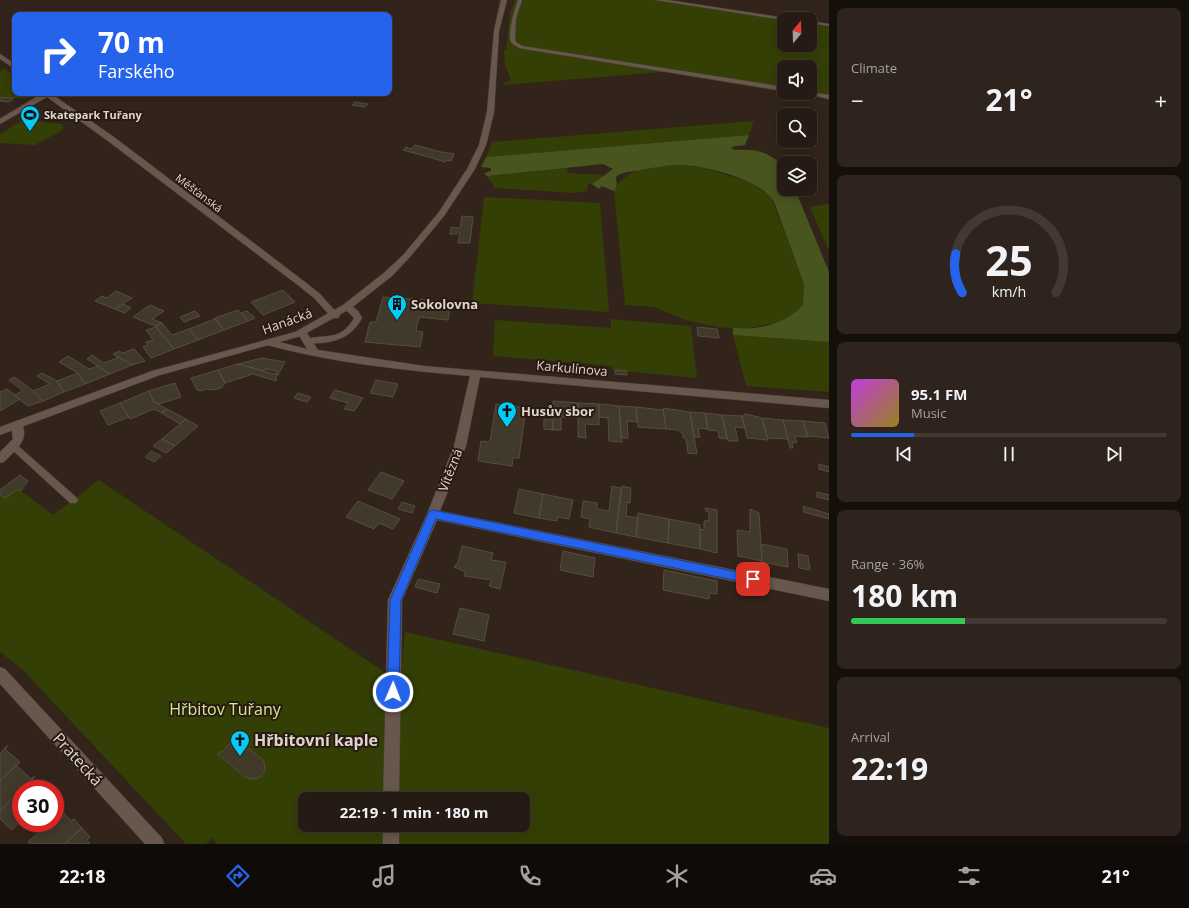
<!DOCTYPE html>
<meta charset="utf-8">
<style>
body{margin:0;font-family:"Open Sans",sans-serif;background:#2e241d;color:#f1f3f6;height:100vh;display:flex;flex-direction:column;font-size:15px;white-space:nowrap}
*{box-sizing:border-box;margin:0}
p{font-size:13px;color:#a4a1a0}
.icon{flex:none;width:22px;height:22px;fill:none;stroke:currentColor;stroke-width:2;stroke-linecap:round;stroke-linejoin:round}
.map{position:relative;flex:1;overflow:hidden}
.sheet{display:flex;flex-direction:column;gap:8px;padding:8px;background:#150f0b;width:360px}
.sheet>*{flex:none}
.top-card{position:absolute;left:12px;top:12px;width:380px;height:84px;border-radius:8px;box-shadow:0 2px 10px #0003,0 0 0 1px #423934;background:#2563eb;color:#fff;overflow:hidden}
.needle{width:26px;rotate:19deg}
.buttons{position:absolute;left:777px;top:12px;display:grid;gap:8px}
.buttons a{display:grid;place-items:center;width:40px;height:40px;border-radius:8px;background:#261b14;box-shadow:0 2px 10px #0003,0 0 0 1px #423934;font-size:20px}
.speed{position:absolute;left:12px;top:780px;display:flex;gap:8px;font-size:20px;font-weight:700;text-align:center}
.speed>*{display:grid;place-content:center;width:52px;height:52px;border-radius:50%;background:#261b14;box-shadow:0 2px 10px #0003,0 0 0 1px #423934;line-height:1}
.speed .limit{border:6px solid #d22;background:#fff;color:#111}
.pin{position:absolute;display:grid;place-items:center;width:34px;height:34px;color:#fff;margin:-17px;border-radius:8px;box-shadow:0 2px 6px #0006}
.me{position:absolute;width:44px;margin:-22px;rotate:1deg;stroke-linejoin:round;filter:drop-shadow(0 0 3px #0008)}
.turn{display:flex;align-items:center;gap:14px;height:84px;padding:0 20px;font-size:18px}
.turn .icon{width:52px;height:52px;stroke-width:2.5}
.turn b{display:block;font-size:28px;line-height:34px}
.big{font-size:30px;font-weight:700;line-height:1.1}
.sheet .widget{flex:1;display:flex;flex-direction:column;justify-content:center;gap:6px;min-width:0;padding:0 14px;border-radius:8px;background:#2e241d}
.sheet .dial{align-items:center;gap:0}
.dial svg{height:104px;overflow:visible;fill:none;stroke:#423934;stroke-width:7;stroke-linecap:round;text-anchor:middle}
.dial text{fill:#f1f3f6;stroke:none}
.song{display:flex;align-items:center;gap:12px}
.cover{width:48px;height:48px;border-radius:6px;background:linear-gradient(135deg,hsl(290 70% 55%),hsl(50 70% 35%))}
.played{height:4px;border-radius:2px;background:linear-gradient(90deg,#2563eb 20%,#423934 20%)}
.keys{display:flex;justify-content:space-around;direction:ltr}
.heat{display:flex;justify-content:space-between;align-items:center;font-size:22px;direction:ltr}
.charge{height:6px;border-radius:3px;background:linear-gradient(90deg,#34c759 36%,#423934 0)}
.trip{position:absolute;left:298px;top:792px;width:232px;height:40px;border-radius:8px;background:#261b14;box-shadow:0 2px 10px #0003,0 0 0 1px #423934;font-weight:700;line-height:40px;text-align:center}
.dock{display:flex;height:64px;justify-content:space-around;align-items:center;background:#0f0b08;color:#a4a1a0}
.dock .icon{width:28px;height:28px}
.dock .selected{color:#2563eb}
.dock b{font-size:18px;color:#f1f3f6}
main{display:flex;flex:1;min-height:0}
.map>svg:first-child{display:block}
.green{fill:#343f06}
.forest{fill:#49551f}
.building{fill:#413a2b;stroke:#554e3e}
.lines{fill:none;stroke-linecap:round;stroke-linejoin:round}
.service-casing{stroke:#4c413a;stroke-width:1}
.minor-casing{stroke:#4c413a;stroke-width:1}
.tertiary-casing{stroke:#4c413a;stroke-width:1}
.secondary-casing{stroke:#4c413a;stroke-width:1}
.service{fill:#67574c;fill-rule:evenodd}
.minor{fill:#67574c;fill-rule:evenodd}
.tertiary{fill:#67574c;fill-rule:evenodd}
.secondary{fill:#67574c;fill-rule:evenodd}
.route{fill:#2563eb;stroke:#184099}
.labels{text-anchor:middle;stroke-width:4;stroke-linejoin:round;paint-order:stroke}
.far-poi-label{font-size:11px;font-weight:bold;fill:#dfd5cf;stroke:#281a11;text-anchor:start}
.far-street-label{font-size:11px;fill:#dfd5cf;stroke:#281a11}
.poi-label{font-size:13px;font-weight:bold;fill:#dfd5cf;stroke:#281a11;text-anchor:start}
.street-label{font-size:13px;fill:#dfd5cf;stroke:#281a11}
.near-park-label{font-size:16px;fill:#d3e996;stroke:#281a11}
.near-poi-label{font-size:16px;font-weight:bold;fill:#dfd5cf;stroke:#281a11;text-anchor:start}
.near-street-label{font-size:16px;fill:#dfd5cf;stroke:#281a11}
</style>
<main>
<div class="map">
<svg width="829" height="844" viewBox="0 0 829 844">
<rect width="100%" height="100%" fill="#32241b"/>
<!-- green -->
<path class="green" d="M515,0h156l126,19h-13v26h26v-24l19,3v75l-38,-6h19v-26h-26v25l-121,-20 -160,13 3,-3 5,-2 -6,-15 -1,-15h2l4,-36z
M4,68l11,9v16h17l-8,6 -24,-3v-25z
M28,120l33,4 3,4 -3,3 -26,14 -35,-2v-9l21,-13z
M754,121l-5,14 -263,22 6,-15z
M681,165l24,3 38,12 10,4 18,13 33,87 -1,21 -11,11 -14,7 -36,6 -25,-2 -32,-7 -31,-13 -29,-2 -11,-114c11,-25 44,-25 67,-26z
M566,167l2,6 36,2 -12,9h-4l-1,7 -13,2 -79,-5 -8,-12z
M484,197l116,6 9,109 -137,-9z
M829,204v47l-19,-44z
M611,319l80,7 6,52 -85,-8v-4l-119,-10 2,-36 116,8z
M733,335l96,7v50l-83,-6z
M99,480l287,193 -3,126h-78v26h78l-1,19h-164l-7,-6 -5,6h-20l-164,-175 -22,-17v-162l10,-7 43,32z
M405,632l424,96v116h-433l1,-19h126v-26h-126l2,-105z"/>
<!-- forest -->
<path class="forest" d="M749,135l-4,10 -14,2 3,3c22,-1 29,0 48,14l2,2v23h11l34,83v70l-96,-7v-7c27,2 51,-3 70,-23l1,-21 -30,-82c-13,-23 -68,-36 -92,-37 -16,0 -31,3 -46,6 -8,1 -14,1 -20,6l1,8 -3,6 -12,-5 -3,3 -7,-5 21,-15 -10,-5 -116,12 -3,-3 7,-2v-3l-10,-1 5,-10z"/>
<!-- building -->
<path class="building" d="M0,97l14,1 -5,4 -9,-1z
M355,102l13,2 -4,3 -12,-2z
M415,145l26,7 13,2 -3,7 -4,-1 -1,2 -43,-12 3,-3 5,2z
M462,216l11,1 -3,26h-12l2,-11h-2l-1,2h-7l1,-7 9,1z
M283,290l12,12 -32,13 -12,-13z
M116,291l16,7 -17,11 -20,-8 7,-5 5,2z
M383,297l68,5 -3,18 -29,-3 -3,14 7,1 -3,15 -55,-5 5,-20h6z
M123,304l8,4 -7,5 -9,-4z
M150,305l14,6 -12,8 10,4 -7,3 -22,-9z
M238,310l10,11 -24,9 -9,-12z
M195,311l5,5 -16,6 -4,-5z
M247,311l8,7 -7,3 -7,-8z
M215,319l9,11 -26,10 -9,-11z
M162,323l10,12 17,-6 9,11 -24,9 -19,-23z
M156,327l18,22 -23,9 -8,-11 5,-2 -2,-3 7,-2 -7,-10z
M697,327l20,2 2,9 -21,-2z
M134,349l11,12 -13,4 -19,-11 6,-3 4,2z
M92,355l12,8 15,-6 13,8 -22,9 -23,-15z
M68,356l21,13 9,-3 12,8 -25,10 -7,-11 -19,-11z
M262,358l23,4 -7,13 -3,-1 2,-3 -13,-2v2l-26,-7z
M238,364l40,11 -3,3 2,1 -1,2 -23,-7 -28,9 -7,-13z
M218,370l7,13 -4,5 -7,2 -7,-1 -6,2 -4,-1 -6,-12z
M615,370l12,1v4l-12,-1z
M42,373l15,8 7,11 -21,9 -10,-10 17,-7 -13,-8z
M78,373l7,11 -21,8 -7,-11z
M14,377l17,12 12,12 -15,5 -14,-11 9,-4 -14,-11z
M376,380l22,4 -5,13 -23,-4z
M175,383l6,14 -22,7 -5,-2 -5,-11z
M7,389l13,10 -20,12v-19z
M335,390l28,8 -9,13 -10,-2 4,-6 -18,-5z
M149,391l5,11 13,7 -5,4 -8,-4 -24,10 -10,-16z
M298,393l13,4 -4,5 -13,-4z
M553,401l25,2v15l-17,-1v13h-8z
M120,403l9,14 -21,8 -8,-14z
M578,403l21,1v21l-14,-1 1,14 -8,-1z
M496,404l39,5 -1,7 -9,-1 -6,43h-6l-1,8 -34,-5 3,-20 9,1z
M599,404l20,2 3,36 -13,-1 -1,-23 -9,-1z
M619,406l17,1 1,15 -10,-1 1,17h-7z
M636,407l27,3 3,19 -28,-2z
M663,408l27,4 7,42 -9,-1 -2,-15h-3v-4l-5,-4 -12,-1z
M167,409l19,10 -6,5 -18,-11z
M690,412l15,1 3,16 -10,-1 2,9h-6z
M705,413l17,2 5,24 -8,-1 -1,-7 -10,-1z
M746,414l16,4 6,22 -21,-2 -5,-22z
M722,415l20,1 3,12 -10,-1 3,14h-10z
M762,418l21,2 5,19 -21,-1z
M186,419l12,7 -23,20 -13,-7z
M544,419l9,1v10l-9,-1z
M783,420l20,1 5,16 -13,-1 2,7 -5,-1 1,6h-3z
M803,421l22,2 4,15 -22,-2z
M162,439l13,7 -9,7 -13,-7z
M151,451l10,5 -7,6 -9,-5z
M819,464l10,3v5l-10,-3z
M381,472l23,9 -12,18 -24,-9z
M20,475l8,6 -7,10 -3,-2 -13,9 -5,-3v-5z
M612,486l9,2 -5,45 -27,-6 1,-8 -9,-2 2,-16 14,2v6l12,2z
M622,486l9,2 -1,15 -3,-1 -1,14 12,2 -2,19 -20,-4z
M519,489l24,5 -4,24 -25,-5z
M817,492l12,3v5l-12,-3z
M543,494l30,6 -4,19 -11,-2 -1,4 -18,-3z
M358,501l42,18 -7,10 -14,-6 -5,6 -28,-12z
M402,502l13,4 -3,7 -14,-4z
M803,506l26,8v5l-25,-7z
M705,508l12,2v43l-17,-4v-20l4,1v-8l1,1v-3l4,1v-9l-3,-1z
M750,509l9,4 3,48 -24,-5 -1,-26 13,2z
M638,513l31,6 -1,24 -32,-6z
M669,519l31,6v24l-32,-6z
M761,544l26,5 1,18 -26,-5z
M462,546l31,7 -2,7 15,2 -6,27 -11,-3 2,-6 -27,-4 2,-4 -12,-5 4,-5z
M563,551l32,7 -2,19 -33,-7z
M798,554l10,2 2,14 -11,-2z
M664,570l53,11v13l-7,-1 -1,6 -46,-9z
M418,579l22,5 -3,9 -22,-6z
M460,608l29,7 -5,26 -31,-7z
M234,736l30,25 1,10 -6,7 -9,1 -5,-2 -27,-23 3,-3 1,1 10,-11 -1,-1z
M8,745l-3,4 15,13 -20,19v-28z
M16,765l15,14 4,-3 -35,35v-30z
M35,776l-3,4 11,9h-21z
M21,790v30l-9,10 -12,-11v-8z
M62,811l9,10 3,-2 8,9 -18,16h-34l-2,-2 21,-19h6v-5z
M82,828l8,9 -3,3 3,4h-26z"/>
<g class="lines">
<defs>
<path id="service" d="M518,0h4l-6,18 -1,22 1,2 6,4 262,41v4l-265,-43c-2,-2 -6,-3 -8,-6 -4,-9 4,-33 7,-42z
M656,0h11l124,19 -7,1z
M810,21l19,3v2l-19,-3z
M810,92l19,3v4l-26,-6z
M345,305h6l7,6 4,7c-9,17 -22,23 -41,25 -5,0 -11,1 -16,0l-1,-2 1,-2c22,-5 36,2 49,-21l-9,-9 -1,-2z
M13,443l3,1 60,53 2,3 -2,3h-6l-60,-55 -2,-2z"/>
<path id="minor" d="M0,54l15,10v5l-15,-10z
M43,93h7l64,44 191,145 15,12 18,20 2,2 -2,2h-6l-18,-20 -15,-12 -191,-145 -61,-44 -47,27v-5z
M302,329l3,1 13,20 106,16 405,34v8l-349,-31 -14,69 -26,65 389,78v12l-392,-81 -35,80 -3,199h-16l5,-199 39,-86 27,-68 16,-70c-67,-6 -137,-13 -203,-31l-1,-2 5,-3 36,9 -10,-17z
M17,421l4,1c10,18 -6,28 -17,40l-4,1v-11l13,-13 -2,-14 2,-3z
M383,825h16v19h-16z"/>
<path id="tertiary" d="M501,0h6l-8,31 -5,81 -8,33 -11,24 -31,47 -34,41 -18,19 -42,33 -49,27 -141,39 -160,60v-8l152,-56 143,-39 48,-27 42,-33 19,-18 35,-42 28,-43 12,-24 8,-33 7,-81z"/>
<path id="secondary" d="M0,667l5,2 157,169 2,6h-19l-145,-160z"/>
</defs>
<!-- service casing -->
<use href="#service" class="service-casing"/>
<!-- minor casing -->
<use href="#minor" class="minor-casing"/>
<!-- tertiary casing -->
<use href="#tertiary" class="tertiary-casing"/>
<!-- secondary casing -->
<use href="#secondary" class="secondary-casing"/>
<!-- service -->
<use href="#service" class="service"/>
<!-- minor -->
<use href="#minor" class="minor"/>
<!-- tertiary -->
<use href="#tertiary" class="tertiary"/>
<!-- secondary -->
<use href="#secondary" class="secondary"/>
</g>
<!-- route -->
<path class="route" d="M433,510l320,65 4,1 1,3 -1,3 -4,2 -317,-65 -35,81 -2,92 -1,4 -5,1 -4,-1 -2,-4 3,-92 38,-86 1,-3z"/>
<!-- icons -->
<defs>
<symbol id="stadium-pin" viewBox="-11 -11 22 30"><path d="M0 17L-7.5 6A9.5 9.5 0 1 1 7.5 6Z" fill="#00cbf9" stroke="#281a11"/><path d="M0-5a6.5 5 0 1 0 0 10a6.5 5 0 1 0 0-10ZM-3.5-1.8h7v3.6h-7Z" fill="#111"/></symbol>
<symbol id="building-pin" viewBox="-11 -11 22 30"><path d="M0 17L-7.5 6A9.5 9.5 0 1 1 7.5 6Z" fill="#00cbf9" stroke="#281a11"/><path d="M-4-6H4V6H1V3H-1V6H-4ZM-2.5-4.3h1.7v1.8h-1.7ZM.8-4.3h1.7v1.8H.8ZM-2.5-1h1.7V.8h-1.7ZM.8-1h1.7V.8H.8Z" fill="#111"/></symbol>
<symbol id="church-pin" viewBox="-11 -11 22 30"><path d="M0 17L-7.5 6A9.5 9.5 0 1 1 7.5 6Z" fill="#00cbf9" stroke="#281a11"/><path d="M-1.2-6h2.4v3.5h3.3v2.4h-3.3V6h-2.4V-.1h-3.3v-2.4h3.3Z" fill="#111"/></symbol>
</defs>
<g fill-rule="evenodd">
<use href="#stadium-pin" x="19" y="104" width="22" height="30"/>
<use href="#building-pin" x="386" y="293" width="22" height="30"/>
<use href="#church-pin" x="496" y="400" width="22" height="30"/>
<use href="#church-pin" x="229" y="729" width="22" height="30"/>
</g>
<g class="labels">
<!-- far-poi labels -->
<g class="far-poi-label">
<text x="44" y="119">Skatepark Tuřany</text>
</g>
<!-- far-street labels -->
<g class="far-street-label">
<text transform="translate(199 193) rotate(37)" y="4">Měšťanská</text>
</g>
<!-- poi labels -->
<g class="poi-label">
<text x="411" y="309">Sokolovna</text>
<text x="521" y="416">Husův sbor</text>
</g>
<!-- street labels -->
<g class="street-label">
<text transform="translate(287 321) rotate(-20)" y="5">Hanácká</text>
<text transform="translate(572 368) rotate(5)" y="5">Karkulínova</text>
<text transform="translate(450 470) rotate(-69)" y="5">Vítězná</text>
</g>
<!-- near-park labels -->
<g class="near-park-label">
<text x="225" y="715">Hřbitov Tuřany</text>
</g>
<!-- near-poi labels -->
<g class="near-poi-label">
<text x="254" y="746">Hřbitovní kaple</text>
</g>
<!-- near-street labels -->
<g class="near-street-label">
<text transform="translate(78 759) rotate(48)" y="6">Pratecká</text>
</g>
</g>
</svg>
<div class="buttons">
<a><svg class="needle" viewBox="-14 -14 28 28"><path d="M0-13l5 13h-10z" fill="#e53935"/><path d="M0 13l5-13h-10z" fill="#a4a1a0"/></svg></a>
<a><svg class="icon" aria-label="sound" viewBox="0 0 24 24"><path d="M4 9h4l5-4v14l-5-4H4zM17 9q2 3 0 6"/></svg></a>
<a><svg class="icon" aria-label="search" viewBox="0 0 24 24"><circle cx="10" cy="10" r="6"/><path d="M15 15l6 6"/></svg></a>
<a><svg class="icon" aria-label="layers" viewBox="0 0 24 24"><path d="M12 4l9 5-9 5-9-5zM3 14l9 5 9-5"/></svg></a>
</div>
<div class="speed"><div class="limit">30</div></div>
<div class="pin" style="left:753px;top:579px;background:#d93025"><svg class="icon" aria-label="arrive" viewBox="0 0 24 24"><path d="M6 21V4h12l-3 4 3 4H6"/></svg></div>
<svg class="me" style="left:393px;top:692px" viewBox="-20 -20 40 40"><circle r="17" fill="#2563eb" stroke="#fff" stroke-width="3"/><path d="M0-11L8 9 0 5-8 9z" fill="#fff"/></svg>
<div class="trip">22:19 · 1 min · 180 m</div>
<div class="top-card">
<div class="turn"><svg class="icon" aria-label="right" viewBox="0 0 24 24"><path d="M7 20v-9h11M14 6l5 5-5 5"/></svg><div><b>70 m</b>Farského</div></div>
</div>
</div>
<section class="sheet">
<div class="widget"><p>Climate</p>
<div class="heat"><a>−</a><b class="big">21°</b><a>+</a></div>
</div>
<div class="widget dial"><svg viewBox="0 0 100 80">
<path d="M14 69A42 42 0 1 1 86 69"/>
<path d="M14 69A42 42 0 0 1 9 39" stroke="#2563eb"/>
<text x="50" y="56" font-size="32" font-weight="700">25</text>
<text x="50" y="72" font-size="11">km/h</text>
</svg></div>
<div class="widget">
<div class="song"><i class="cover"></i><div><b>95.1 FM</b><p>Music</p></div></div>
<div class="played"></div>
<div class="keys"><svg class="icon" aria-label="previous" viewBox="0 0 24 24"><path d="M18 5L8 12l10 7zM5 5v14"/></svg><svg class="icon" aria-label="pause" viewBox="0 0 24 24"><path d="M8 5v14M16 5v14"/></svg><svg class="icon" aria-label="next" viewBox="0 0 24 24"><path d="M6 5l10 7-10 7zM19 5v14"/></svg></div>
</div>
<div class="widget"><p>Range · 36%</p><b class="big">180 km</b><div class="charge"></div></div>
<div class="widget"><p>Arrival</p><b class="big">22:19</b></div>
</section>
</main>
<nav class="dock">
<b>22:18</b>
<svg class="icon selected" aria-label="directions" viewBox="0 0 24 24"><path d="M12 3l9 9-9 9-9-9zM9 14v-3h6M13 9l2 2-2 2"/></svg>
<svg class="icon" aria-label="music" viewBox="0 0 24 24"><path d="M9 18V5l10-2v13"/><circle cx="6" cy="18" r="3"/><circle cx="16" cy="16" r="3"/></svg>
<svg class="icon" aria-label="phone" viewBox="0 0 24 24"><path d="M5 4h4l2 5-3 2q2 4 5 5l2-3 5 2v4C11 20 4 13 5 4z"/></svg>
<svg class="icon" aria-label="climate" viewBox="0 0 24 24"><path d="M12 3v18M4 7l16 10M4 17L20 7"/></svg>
<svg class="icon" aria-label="car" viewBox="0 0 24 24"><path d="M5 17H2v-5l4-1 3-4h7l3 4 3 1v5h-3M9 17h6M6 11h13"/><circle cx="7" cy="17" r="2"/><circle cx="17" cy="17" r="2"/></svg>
<svg class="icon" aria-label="filters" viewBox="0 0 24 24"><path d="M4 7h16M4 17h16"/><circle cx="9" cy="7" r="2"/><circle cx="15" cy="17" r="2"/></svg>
<b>21°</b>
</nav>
